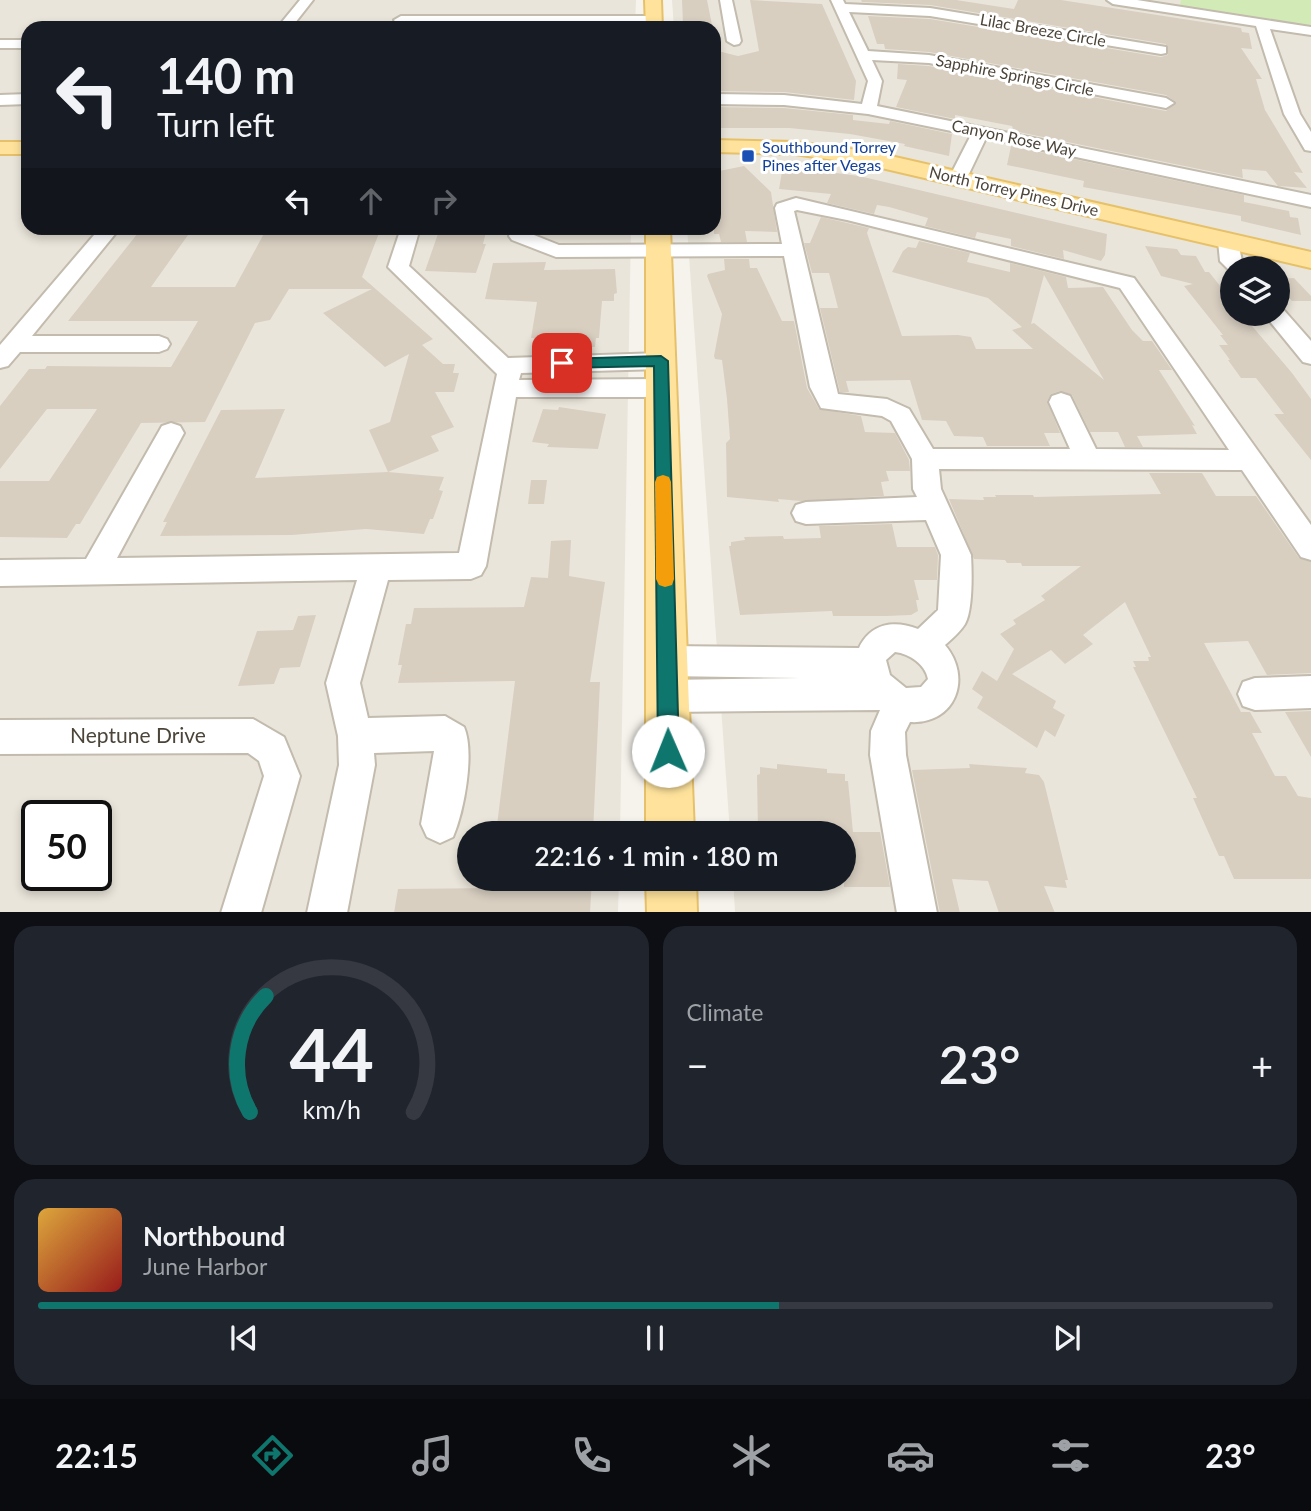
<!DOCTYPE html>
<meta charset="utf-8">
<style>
body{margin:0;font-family:Lato,sans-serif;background:#20242c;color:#f1f3f6;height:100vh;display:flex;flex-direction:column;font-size:26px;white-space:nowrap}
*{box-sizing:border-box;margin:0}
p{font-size:23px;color:#9ea1a6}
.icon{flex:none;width:38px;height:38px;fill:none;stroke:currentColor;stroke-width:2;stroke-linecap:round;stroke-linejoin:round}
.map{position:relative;height:912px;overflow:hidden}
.drawer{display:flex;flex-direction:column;gap:14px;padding:14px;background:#0d0f14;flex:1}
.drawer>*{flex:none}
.hud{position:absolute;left:21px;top:21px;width:700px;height:214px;border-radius:21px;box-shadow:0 4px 10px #0003;background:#171b24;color:#f1f3f6;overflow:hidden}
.tools{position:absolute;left:1220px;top:256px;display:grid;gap:14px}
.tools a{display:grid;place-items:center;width:70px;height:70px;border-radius:50%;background:#171b24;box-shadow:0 4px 10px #0003;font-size:35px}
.speed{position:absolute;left:21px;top:800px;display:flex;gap:14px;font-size:35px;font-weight:700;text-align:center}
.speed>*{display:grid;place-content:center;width:91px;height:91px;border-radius:50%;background:#171b24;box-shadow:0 4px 10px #0003;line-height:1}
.speed .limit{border:4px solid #111;border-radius:10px;background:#fff;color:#111}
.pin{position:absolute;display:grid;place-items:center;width:60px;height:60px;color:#fff;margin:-30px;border-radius:14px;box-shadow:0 4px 10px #0006}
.me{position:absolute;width:77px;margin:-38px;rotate:359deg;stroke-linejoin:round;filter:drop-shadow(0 0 5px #0008)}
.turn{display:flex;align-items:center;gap:24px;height:147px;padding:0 21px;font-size:32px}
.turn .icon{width:91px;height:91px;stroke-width:2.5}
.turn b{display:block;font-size:49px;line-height:60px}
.lanes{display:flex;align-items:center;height:66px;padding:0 21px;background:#0003;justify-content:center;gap:35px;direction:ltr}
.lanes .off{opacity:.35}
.big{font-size:52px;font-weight:600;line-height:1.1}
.drawer .card{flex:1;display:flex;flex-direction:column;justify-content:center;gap:10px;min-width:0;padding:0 24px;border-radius:21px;background:#20242c}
.drawer .dial{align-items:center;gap:0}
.dial svg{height:182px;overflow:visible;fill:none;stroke:#363941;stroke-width:7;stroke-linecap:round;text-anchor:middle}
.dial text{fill:#f1f3f6;stroke:none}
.song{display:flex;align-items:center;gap:21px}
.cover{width:84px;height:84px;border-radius:10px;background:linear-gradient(135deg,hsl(40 70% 55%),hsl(0 70% 35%))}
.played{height:7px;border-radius:4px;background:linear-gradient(90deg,#0f766e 60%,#363941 60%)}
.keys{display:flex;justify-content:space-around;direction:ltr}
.heat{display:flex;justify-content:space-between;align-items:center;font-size:38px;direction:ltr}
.drawer .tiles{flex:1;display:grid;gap:14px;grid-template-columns:1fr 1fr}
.card:last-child{grid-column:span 2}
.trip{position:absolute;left:457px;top:821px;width:399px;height:70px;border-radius:35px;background:#171b24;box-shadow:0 4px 10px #0003;font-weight:600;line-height:70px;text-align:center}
.tabs{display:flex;height:112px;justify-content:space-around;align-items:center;background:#090b0e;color:#9ea1a6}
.tabs .icon{width:49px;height:49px}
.tabs .on{color:#0f766e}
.tabs b{font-size:32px;color:#f1f3f6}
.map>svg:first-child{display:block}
.residential{fill:#eae5da;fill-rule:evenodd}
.green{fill:#d2eab5}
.building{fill:#d8cfc1;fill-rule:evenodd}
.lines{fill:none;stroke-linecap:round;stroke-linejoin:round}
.minor-casing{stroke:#c2bbae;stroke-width:4}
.major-casing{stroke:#e6c16a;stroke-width:4}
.minor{fill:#fff;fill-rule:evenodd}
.major{fill:#ffe39c;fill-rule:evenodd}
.route{fill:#0f766e;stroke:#0a4d48;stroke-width:2}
.slow{fill:#f59e0b}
.transit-dot{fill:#1a4fb4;stroke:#fff;stroke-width:2.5}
.labels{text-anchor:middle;stroke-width:6;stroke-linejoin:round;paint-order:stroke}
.far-street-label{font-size:16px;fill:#4b4439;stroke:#fff}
.far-transit-label{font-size:16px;fill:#164399;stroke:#fff;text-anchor:start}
.near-street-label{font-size:21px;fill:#4b4439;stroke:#fff}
</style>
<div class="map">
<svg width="1311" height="913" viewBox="0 0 1311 913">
<rect width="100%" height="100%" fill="#f6f3ec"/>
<!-- residential -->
<path class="residential" d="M0,0h636l-1,28h-607v200h603l-11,605h-151v45l150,1 -1,33 -618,1zM37,816h59v59h-59z
M672,0h639v912h-576l-2,-33 111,-1v-45h-114l-43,-605h27v-200h-40zM1232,268h46v45h-46z"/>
<!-- green -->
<path class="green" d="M1181,0h130v26l-131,-20z"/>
<!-- building -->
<path class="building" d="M682,0h25l5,25h-29z
M750,0l72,4 34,77 -2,19 -70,-8 -70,-1v-41l24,6 21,-5z
M861,0h95l58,9 4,-9h43l180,28 1,4 7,1 3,16 -11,-1 21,31h-6l9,31 38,63 -9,-1 13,16 -29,-2 -12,-15 -24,-2 1,9 -229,-47 -2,-5 -57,-11v4l-59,-12 11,-27 -10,-1 1,-15 31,2 237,45 10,-9 -10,-7 -237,-43 -44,-3 -1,-5h-7l-9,-28 62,3 231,38 7,-2 -2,-11 -236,-39 -68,-3z
M714,107l70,1 69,7v5l36,4 1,-3 62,13 -3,22 -45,-10 1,-2 -55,-10 -61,-6h-75z
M1011,146l233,49v7l45,9 1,6 8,1 3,17 -60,-14v-5l-158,-29 1,-6 -77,-16z
M744,166l27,26 6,40 -32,-1 2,11h-26l-2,-8h-5v-62z
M783,166l76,10 248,58 -2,21 -4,6 -38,-11 1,9 -53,-13v-7l-34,-7 -2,6 -50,-12 3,-8 -39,-11 -12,-2 -3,9 -47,-11 4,-9 -52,-5z
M821,217l48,11 -2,5 35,103 56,-1 13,2 5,12h57l-21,-19 10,-3 -34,-29 -96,-26 11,-21 5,-4 8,1 3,-7 51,12 -3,9 43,10v-9l56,14 2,11 35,-1 29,43 11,11h9l20,29h-13l36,56 -3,-1 5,9 -60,2 6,11h-18l-7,-15h-28l-18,-37 -12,-4 -9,3 -4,7 13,32h-16l6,13h-63l-4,-9 -29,-1 -8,-15 -24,-1 -12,-40 -64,1 3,11h-9l-20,-84h18l-9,-35h-17l-8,-30h6zM1044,275l60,105 -70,-57 -3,1z
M142,228h51l-42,59h84l32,-59h114l-19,49 71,62 -11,6 21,19h12l-2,9h6l-5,19h-19l19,35 -23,9 8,15 -51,21 56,5 -5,13 4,1 -10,28h-3l-6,15 -58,-5 -74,6 -132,1 7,-14h-4l58,-112 64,-1 -30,69 133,-6 -19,-42 21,-8 19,-68 -24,13 -62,-54 49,-24h-83l-19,31 -15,3 -50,99 -64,1 -61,101h-4l-9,14 -67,-1v-56h49l48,-72h-50l-47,60v-63l29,-37h16l2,-3 124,1 27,-46h-130z
M440,228h47l-4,16h3l-10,29 -51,-2z
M1145,246l32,3 4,6 15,1 9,16h4l23,29v12h9l51,60 19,26v61l-37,-46h10l-28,-36h-15l-13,-18h2l-11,-15h9l-8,-10h3l-39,-49 9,-2 -32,-8z
M724,259h25l1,9h7l25,53h12l13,67 12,21 42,7 4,16 30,1 14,27 1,11h-24l3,10 -8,1 3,14 -83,5 -23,-2 1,3 -52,-5 -1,-54 4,-4 -3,-40 -5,-39 -7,-1 -1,-3 8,-42 -15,-38 1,-2 17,-4z
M546,262l-2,8 71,-1 2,24 -3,1v7h-12l-3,37h-3l-1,9h-63l2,-9h-3l6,-36 -52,-3 8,-36z
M1294,278l17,18v5h-19l-14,-15v-7z
M559,407l47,7 -8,35 -51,-2 2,-3 -17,-2 11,-33 15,1z
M1149,473h53l14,23h40l43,62 12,4v111l-44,2 -19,-34 -44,2 37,69h9l12,21h-10l23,43h11l12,20 13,2v81h-77l-10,-23h-5l-26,-58h4l-64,-131h3l-3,-6h16l-1,-4h3l-26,-55 -42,33 10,9 -28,20 -14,-14 -39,24 44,27 -3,7 12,7 -10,22 -10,-7 -8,18 -60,-40 6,-11 -11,-8 10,-18 15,10 17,-32 -14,-15 16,-10 -3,-4 32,-20 -4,-4 40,-30h-59l-1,-3h-14l-2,-3 -31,-1 -25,-60 35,1 -1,-3h13l-1,-2h38l1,2 127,-3z
M531,480h16l-3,24h-16z
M892,524l5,23h38l3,8 -1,25h-23l5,20h-3l2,11 -7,4 -25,1h-53l-1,-5 -92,4 -11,-69h2v-4l14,-2 -1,-3 39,-1 1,3 37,-1 -2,-12z
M571,540l-2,36 36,6 -15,100h10l-7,151h-97l19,-152 -117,2 4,-18h-4l8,-41h5l3,-16 110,-1 7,-30 17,1 3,-37z
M316,615l-16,52 -20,1 -6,16 -36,2 19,-55 36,-1 5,-14z
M1311,711v46l-26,-45z
M777,764l50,5v4l18,1v7h3l5,51h27l10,55h-46v-54h-86l-1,-58 3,-1v-7l17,2z
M969,764l58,4 -2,5 14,2 5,7 24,98h-3l2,8 -23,-2 11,27h-56l-11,-32 -36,-2 8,34h-20l-28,-143 58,-2z
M495,878h97l-2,35h-196l4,-24 96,-1z"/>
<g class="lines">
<defs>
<path id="minor" d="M300,0h13l-22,28h-14z
M720,0h12l9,41 -2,3 -5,1 -7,-4z
M831,0h12l2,4 85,4 236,39v6l-5,1 -231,-38 -81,-4 19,39 61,4 237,43 8,5 -8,5 -237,-45 -57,-3 10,21 -5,25 434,89v12l-325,-69 -19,40 -9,5 -9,-5 22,-43 -103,-21 -84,-9 -70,-1v-10l70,1 78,9 6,-23z
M1107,0h30l174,27v8l-41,-6 30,85 11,18v19l-6,-1 -21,-36 -28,-88 -143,-22z
M401,16h253l7,4 -7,4 -258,-1 -2,-3z
M0,40h28v8h-28z
M28,94v10l-28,1v-10z
M796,198l338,80 177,247v35l-10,-3 -59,-87 -303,-1 2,20 30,66c1,16 2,55 -6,69 -5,8 -13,15 -20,21 28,33 10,80 -35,77l-5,10 1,23 31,158h-40l-27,-158 1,-24 9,-21 -213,2 -12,-4 -5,-12 5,-12 12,-4 134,-2 -134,-2 -11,-4 -5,-11 5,-11 11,-4 192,2c12,-25 35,-28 59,-19l20,-19 3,-55 -15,-35 -120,4 -10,-3 -4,-8 4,-8 10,-3 111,-5 -4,-8 -1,-30 -21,-38 -9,-5 -61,-8 -11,-21 -26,-131 -228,1 -44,-17 -3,-4 3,-8h18l-1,5 30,12 223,-1 -7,-36 2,-4zM797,210l50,10 273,68 109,162 -133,-1 -26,-53 -9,-3 -9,3 -3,6 21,47h-137l-24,-40 -22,-10 -49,-5 -44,-183zM895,652c15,2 30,12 33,27l-7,8 -15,1 -16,-13 -4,-15z
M100,228h20l-88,108h127l8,3 3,5 -3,5 -8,3h-139l-12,14 -8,2v-23z
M401,228h19l-11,38 99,92 153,-5 8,2 4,6 -4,6 -8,2 -140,4 -2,7 142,-1 9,3 3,6 -3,6 -9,3h-145l-30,169 -5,9 -10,4 -83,1 -28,103 8,35 77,-2 19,11c11,25 0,85 -11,110l-13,6 -13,-6 -6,-13 13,-73 -60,2 1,12 -28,148h-40l32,-148 -1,-29 -12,-53 31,-103 -357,6v-26l86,-1 76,-133 9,-3 9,3 4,7 -67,125 342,-5 38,-179 -109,-107z
M1228,235l7,2c7,9 3,20 11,31h-14v5l-12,-12 -2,-20 3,-4z
M1278,307l4,1 29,33v23l-8,-2 -40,-49h15z
M1311,676v32l-56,2 -12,-4 -5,-12 5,-12 12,-4z
M253,719l31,18 16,39 -39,137h-40l43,-137 -5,-15 -11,-8 -248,1v-34z"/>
<path id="major" d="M645,0h16l1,28h-16z
M714,140l81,2 78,10 438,100v16l-438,-102 -78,-12 -81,-2z
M0,142h28v12h-28z
M646,228h24l24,605h-48z
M646,878h50l1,35h-50z"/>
</defs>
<!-- minor casing -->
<use href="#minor" class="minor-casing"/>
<!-- major casing -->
<use href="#major" class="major-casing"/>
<!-- minor -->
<use href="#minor" class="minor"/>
<!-- major -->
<use href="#major" class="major"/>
</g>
<!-- route -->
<path class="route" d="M661,356l7,5 11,390 -3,7 -8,3 -7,-3 -3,-7 -4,-385 -92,2 -7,-5 7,-4z"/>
<!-- slow -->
<path class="slow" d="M663,475l6,2 2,5 3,97 -2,6 -7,2 -6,-2 -3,-6 -1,-97 2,-5z"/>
<!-- markers -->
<rect class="transit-dot" x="741" y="149" width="14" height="14" rx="3.5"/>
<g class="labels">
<!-- far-street labels -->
<g class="far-street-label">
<text transform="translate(1043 30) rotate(10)" y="6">Lilac Breeze Circle</text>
<text transform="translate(1015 75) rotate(11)" y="6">Sapphire Springs Circle</text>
<text transform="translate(1014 138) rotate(12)" y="6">Canyon Rose Way</text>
<text transform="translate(1014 191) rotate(13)" y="6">North Torrey Pines Drive</text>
</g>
<!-- far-transit labels -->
<g class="far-transit-label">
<text x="762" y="153">Southbound Torrey<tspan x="762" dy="18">Pines after Vegas</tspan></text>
</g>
<!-- near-street labels -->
<g class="near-street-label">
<text x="138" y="743">Neptune Drive</text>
</g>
</g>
</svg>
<div class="tools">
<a><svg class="icon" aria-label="layers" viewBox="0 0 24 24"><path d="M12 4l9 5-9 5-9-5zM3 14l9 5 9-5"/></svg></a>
</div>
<div class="speed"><div class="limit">50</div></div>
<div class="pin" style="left:562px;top:363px;background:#d93025"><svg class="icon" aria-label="arrive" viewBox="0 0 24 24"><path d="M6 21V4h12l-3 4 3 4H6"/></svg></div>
<svg class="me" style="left:668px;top:751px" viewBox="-20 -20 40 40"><circle r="19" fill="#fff"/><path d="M0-13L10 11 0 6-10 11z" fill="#0f766e"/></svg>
<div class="trip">22:16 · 1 min · 180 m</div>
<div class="hud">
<div class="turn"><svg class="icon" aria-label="left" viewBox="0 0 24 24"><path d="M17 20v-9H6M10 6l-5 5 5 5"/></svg><div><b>140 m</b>Turn left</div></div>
<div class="lanes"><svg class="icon" aria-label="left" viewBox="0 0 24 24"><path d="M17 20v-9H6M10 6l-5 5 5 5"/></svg><svg class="icon off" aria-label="ahead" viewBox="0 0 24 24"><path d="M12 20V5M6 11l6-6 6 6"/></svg><svg class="icon off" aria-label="right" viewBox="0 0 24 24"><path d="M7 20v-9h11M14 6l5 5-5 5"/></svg></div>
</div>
</div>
<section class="drawer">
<div class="tiles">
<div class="card dial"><svg viewBox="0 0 100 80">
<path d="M14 69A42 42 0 1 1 86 69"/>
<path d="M14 69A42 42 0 0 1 21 18" stroke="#0f766e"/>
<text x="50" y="56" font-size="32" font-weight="700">44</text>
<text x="50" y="72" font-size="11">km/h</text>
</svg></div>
<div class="card"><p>Climate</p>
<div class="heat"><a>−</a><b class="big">23°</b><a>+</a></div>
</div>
<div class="card">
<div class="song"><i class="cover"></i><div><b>Northbound</b><p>June Harbor</p></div></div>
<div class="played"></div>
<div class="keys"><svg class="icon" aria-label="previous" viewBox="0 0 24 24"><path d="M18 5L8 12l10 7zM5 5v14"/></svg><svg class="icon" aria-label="pause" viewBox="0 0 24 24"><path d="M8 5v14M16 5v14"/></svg><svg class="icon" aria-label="next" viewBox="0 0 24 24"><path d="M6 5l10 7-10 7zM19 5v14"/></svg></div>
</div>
</div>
</section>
<nav class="tabs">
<b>22:15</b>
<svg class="icon on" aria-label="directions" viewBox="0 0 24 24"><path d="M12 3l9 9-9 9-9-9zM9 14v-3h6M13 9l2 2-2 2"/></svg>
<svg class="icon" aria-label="music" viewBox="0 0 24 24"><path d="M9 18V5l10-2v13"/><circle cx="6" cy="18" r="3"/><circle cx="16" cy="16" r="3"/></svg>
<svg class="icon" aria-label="phone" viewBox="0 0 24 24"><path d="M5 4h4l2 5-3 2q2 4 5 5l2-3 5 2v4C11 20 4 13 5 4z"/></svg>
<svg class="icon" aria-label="climate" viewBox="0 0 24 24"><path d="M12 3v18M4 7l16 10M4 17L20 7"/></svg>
<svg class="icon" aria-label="car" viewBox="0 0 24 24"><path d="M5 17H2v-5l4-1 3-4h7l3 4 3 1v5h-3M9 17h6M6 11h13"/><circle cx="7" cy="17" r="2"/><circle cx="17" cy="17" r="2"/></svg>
<svg class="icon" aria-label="filters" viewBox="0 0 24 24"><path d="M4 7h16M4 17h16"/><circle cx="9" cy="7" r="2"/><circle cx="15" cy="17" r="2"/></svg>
<b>23°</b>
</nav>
